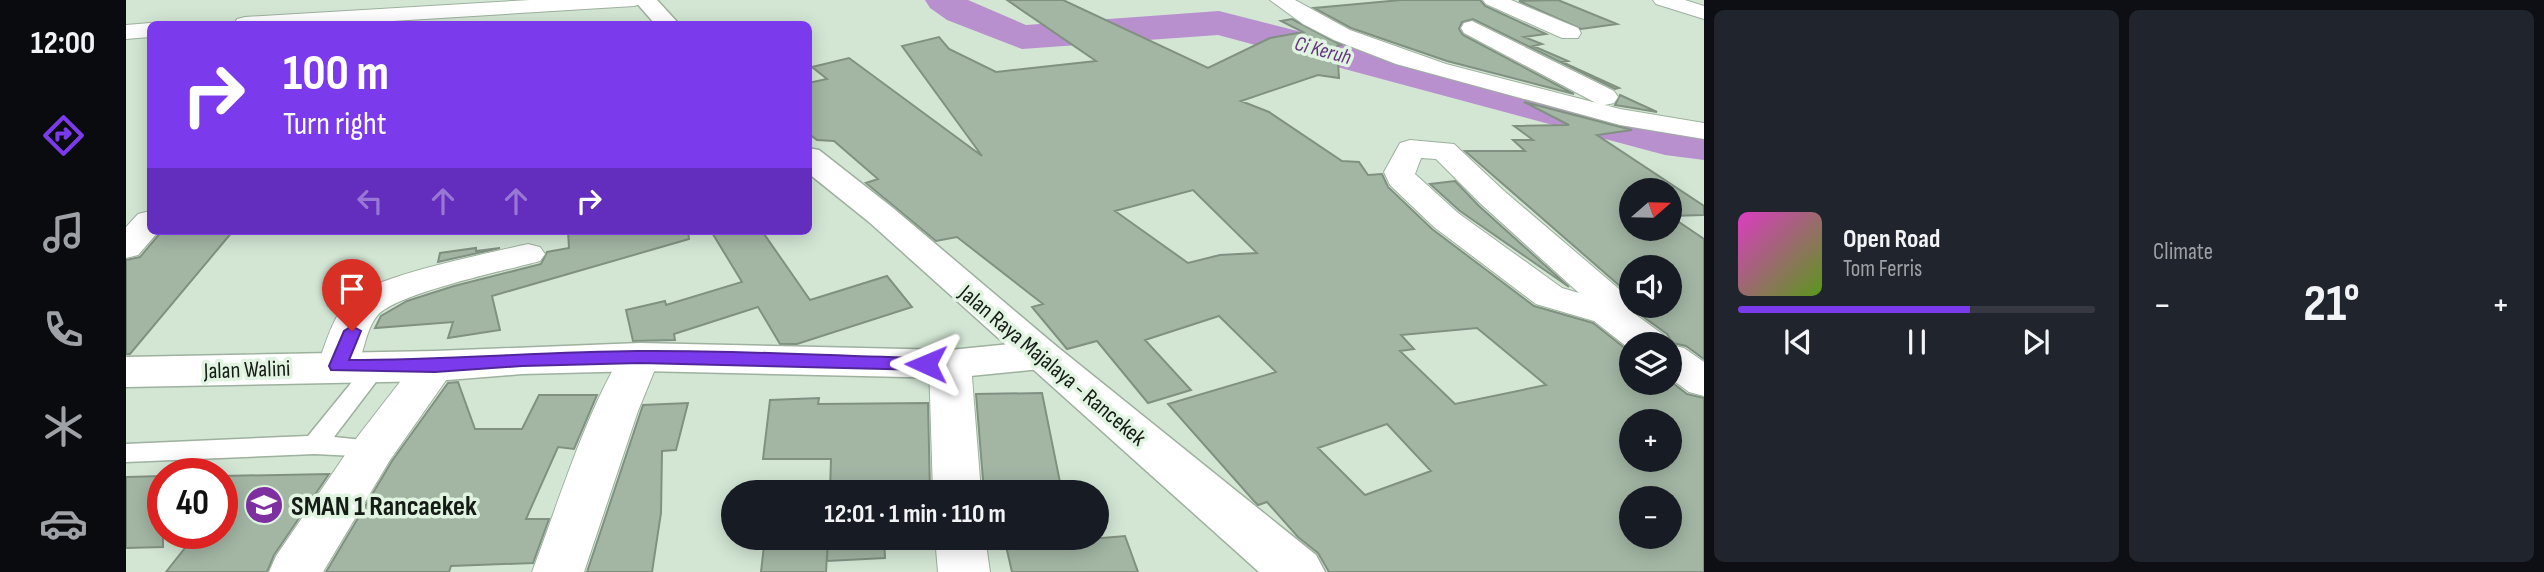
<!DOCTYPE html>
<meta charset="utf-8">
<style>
body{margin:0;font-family:"Sofia Sans Condensed",sans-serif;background:#20242c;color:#f1f3f6;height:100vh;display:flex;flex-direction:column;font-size:26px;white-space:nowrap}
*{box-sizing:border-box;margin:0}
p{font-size:23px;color:#9ea1a6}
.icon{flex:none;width:38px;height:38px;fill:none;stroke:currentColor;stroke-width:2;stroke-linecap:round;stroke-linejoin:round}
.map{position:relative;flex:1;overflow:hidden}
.drawer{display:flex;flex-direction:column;gap:10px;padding:10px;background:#0d0f14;width:840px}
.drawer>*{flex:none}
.hud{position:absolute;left:21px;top:21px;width:665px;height:214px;border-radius:10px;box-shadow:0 4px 18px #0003;background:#7c3aed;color:#fff;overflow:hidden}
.needle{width:46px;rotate:70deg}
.controls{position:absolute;left:1493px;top:178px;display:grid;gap:14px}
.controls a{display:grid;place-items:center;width:63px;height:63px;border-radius:50%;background:#171b24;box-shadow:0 4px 18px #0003;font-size:35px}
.speed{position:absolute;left:21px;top:458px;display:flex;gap:14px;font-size:35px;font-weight:700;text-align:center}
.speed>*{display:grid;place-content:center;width:91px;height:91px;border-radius:50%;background:#171b24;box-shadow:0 4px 18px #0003;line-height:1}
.speed .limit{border:10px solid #d22;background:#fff;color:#111}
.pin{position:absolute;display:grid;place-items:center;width:60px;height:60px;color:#fff;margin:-72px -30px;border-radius:50% 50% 50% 0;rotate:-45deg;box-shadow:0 0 7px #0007}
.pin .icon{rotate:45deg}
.me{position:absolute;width:77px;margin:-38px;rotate:271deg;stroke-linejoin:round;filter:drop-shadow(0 0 5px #0008)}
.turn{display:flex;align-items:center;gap:24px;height:147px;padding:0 21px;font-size:32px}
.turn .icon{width:91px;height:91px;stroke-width:2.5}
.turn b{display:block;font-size:49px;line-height:60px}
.lanes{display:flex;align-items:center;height:66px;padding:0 21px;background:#0003;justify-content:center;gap:35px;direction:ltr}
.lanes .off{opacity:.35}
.big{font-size:52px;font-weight:700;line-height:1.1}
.drawer .tile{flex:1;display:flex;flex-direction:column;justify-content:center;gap:10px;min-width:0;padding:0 24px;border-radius:10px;background:#20242c}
.song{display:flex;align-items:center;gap:21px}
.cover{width:84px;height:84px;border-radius:10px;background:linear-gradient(135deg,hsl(310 70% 55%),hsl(90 70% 35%))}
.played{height:7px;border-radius:4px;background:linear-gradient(90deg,#7c3aed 65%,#363941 65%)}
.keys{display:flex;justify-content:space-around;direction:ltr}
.heat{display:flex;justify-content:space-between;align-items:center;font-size:38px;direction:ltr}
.drawer .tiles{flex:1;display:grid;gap:10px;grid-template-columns:repeat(2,1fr)}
.trip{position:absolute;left:595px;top:480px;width:388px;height:70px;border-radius:35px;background:#171b24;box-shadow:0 4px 18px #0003;font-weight:700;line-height:70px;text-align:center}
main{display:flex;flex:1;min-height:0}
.menu{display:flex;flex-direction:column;width:126px;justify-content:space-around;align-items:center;background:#090b0e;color:#9ea1a6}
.menu .icon{width:49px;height:49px}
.menu .current{color:#7c3aed}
.menu b{font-size:32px;color:#f1f3f6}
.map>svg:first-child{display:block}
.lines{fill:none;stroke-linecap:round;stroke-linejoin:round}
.river{fill:#b890cd;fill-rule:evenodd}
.building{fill:#a3b6a4;stroke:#809181;stroke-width:2;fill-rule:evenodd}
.service-casing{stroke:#9eb09e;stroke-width:3}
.minor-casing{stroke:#9eb09e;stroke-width:2}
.tertiary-casing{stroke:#9eb09e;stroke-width:3}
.secondary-casing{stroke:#9eb09e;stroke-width:3}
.service{fill:#fff;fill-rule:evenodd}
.minor{fill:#fff;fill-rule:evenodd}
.tertiary{fill:#fff;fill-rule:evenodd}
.secondary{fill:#fff;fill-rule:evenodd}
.route{fill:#7c3aed;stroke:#51269a;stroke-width:2}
.labels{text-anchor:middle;stroke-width:7;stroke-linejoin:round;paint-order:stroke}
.far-water-label{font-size:21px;font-style:italic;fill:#65337d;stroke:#e0f4e1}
.street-label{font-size:23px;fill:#151c16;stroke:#e0f4e1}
.near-poi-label{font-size:28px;font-weight:bold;fill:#151c16;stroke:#e0f4e1;text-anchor:start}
</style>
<main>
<nav class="menu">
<b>12:00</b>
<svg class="icon current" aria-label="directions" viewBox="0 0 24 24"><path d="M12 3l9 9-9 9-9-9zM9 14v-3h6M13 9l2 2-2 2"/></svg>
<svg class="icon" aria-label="music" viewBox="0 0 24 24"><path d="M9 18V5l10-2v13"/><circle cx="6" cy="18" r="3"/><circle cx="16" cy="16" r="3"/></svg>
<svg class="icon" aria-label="phone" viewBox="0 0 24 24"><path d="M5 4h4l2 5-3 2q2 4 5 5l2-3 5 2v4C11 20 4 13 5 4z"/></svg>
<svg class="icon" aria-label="climate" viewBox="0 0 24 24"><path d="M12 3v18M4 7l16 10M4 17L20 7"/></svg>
<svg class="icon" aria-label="car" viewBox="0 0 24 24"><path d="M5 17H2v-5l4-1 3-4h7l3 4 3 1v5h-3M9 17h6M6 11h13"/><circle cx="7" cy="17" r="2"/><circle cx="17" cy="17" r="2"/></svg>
</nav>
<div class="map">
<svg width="1578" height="572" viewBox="0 0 1578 572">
<rect width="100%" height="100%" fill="#d3e6d4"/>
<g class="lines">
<!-- river -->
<path class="river" d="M799,0h43l58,25 193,-14 464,118 21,1v30l-39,-5 -447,-120 -196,14 -75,-29 -17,-12z"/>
</g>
<!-- building -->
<path class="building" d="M881,0h56l145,68 62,-30 33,-6 -22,-11 11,-2 49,26 -4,1 2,32 -21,-3 -77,26 28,11 73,49 17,1 9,13 14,-1 6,13 44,42 102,77 59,17 38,30v30h39v-2l17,13 17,4v174h-375l-11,-19 -20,-16 -31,-35 -9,3 -4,-4 -86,-97 108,-32 -57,-56 -74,24 46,50 -43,13 -51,-62 -30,8 -35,-42 11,-3 -86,-67 -21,4 -70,-58 12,-4 -44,-38 -17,-1 -9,-7v-50l19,-4 -15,-12 37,-9 133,98 -80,-110 37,-9 10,12 47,23 100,-11zM1067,190l64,63 -37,2 -32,8 -73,-52zM1351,328l69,57 -91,19 -55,-53 14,-2 -13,-14zM1505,422h39v38h-39zM1261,424l44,47 -66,24 -47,-47zM1505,499h39v38h-39z
M1275,0h79l5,6 61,28 -22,3 18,7 -9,2 35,15 -6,1 57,26 -4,1 -142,-70 -11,3 -3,7 4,6 111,59 -127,-33 -96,-33 -37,-20z
M1432,0l59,24 -36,5 -62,-28z
M1494,95l37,17 -42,-7z
M1398,102l108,28 -35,5 107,71v9l-34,1 34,23v120l-18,-13 -13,-3 -6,-9 -36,-26 39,-2v-38h-39v33l-10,-14 -156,-136h60l-12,-11h20l-19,-14 55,-1zM1505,191h39v38h-39z
M1329,181l24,25 90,81 -109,-76 -30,-27z
M36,231h71l-103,123h-4v-94l14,-3z
M442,231h120l1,8 -197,57 8,34 -52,8 5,-16 -78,6 6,-12 26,-15 47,-15 87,-22 6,-12 22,-4z
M585,231h51l48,69 77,-24 25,31 -115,37h-17l-22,-37 -84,27 1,6 -42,1 -7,-31 39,-9 1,4 76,-23z
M350,248v3l24,-3 -62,14 2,-9z
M332,382l17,47h47l17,-34h58l-23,54 -16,-2 -32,72h23l-16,44 -82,3 -2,6h-123l66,-111 56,-78z
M916,393l20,99h-78l-8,-98z
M693,398l-1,6 110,-1 2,89h-100l1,-33h-68l7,-59z
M562,403l-12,47 -14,1 -1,62 -9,59h-65l56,-167z
M203,474l-55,81 -7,17h-101l30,-38h26v-58z
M37,476v71l-37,1v-71z
M999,536l13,36h-126l-6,-26z
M639,537h63l-2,35h-65z
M702,537h56l1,21 -58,3z"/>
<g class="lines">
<defs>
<path id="service" d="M251,359l8,2 3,5 -54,71 48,5 4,6 -4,6 -8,3 -59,-3 -189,8v-18l182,-8 61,-75z"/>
<path id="minor" d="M404,0h114l-3,4 -7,2 -290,18h-110l3,-5 8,-2z
M1144,0h25l55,30 96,34 174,45 84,14v16l-84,-14 -224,-61 -62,-24 -31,-16z
M1357,0h28l67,28 3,5 -3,5h-16l-76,-34z
M1527,0h32l19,6v13l-48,-15z
M1346,21l142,70 4,6 -4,6 -9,2 -9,-2 -132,-70 -3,-5 3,-5z
M24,23l5,1h-5v13l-24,2v-14z
M1284,140l44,4 49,46 116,99 10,14 -1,6 37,27 6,9 13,3 20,14v34l-15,-4 -19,-14v-33h-39v5l-37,-29 -58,-17 -102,-77 -44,-42 -6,-13 16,-29zM1295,158l15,1 45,45 98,89 -17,-5 -104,-75 -43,-39z
M24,211v20h9l-21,24 -12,3v-31l12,-13z
M402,244l12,3 5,7 -5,7c-32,9 -144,32 -163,55 -13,16 -13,42 -24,60l-15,4 -15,-4 -6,-10c9,-22 16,-52 34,-68 27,-23 138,-45 177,-54z
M514,343l14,4 6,10 -22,54 -54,161h-52c27,-71 54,-161 94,-225z
M824,350l15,4 6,10 10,128h-48l-4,-128 6,-10z
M309,352l15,4 6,10 -66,94 -67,112h-54l7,-16 82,-120 62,-80z
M809,537h50l5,35h-52z"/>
<path id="tertiary" d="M914,341l15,4 6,10 -6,10 -15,4 -90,9 -310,-7 -118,3 -87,7 -309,6v-30l309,-6 205,-8 310,7z"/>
<path id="secondary" d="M508,0h23l22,24h-24z
M682,148l11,2 74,58 162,137 261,210 9,17h-66l-390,-350 -61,-49z"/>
</defs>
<!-- service casing -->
<use href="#service" class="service-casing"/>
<!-- minor casing -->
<use href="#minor" class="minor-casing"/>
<!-- tertiary casing -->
<use href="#tertiary" class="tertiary-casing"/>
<!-- secondary casing -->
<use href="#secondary" class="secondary-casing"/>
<!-- service -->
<use href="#service" class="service"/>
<!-- minor -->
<use href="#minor" class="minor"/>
<!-- tertiary -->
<use href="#tertiary" class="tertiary"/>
<!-- secondary -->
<use href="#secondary" class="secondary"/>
</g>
<!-- route -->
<path class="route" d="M226,326l9,5 -12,29c96,0 192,-8 288,-9 96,-1 193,5 289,7l8,6 -8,6 -286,-7 -118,3 -87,6 -104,-2 -2,-4 15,-35z"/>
<!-- icons -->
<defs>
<symbol id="school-disc" viewBox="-11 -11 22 22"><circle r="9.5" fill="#7e30a1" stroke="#e0f4e1"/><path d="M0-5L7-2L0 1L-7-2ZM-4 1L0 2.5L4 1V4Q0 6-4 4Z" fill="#fff"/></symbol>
</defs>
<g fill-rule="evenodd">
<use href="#school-disc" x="116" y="483" width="44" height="44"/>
</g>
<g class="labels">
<!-- far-water labels -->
<g class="far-water-label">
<text transform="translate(1197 50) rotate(15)" y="7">Ci Keruh</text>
</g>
<!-- street labels -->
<g class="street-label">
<text transform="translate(927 365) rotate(40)" y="8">Jalan Raya Majalaya - Rancekek</text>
<text transform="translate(121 369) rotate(-2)" y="8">Jalan Walini</text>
</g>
<!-- near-poi labels -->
<g class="near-poi-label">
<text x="165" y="515">SMAN 1 Rancaekek</text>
</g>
</g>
</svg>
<div class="controls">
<a><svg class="needle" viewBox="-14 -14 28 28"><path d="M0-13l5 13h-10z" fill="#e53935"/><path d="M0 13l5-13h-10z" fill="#9ea1a6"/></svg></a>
<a><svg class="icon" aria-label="sound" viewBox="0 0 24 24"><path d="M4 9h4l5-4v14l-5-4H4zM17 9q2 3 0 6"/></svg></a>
<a><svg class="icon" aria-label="layers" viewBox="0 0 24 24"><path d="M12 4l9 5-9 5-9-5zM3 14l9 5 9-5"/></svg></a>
<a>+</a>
<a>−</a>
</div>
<div class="speed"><div class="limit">40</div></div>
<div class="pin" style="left:226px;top:331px;background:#d93025"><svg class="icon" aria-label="arrive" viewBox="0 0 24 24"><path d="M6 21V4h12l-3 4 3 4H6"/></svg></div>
<svg class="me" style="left:800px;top:364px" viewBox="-20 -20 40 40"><path d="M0-17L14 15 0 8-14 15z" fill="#7c3aed" stroke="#fff" stroke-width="4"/></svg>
<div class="trip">12:01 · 1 min · 110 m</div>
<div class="hud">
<div class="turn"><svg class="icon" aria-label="right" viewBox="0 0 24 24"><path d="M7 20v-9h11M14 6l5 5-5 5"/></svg><div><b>100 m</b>Turn right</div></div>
<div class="lanes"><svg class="icon off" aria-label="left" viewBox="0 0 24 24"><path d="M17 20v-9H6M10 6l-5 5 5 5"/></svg><svg class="icon off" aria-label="ahead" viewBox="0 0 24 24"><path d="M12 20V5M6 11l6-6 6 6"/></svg><svg class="icon off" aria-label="ahead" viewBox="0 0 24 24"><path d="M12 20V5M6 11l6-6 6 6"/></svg><svg class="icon" aria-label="right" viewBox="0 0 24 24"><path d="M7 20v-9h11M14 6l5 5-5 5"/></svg></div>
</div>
</div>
<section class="drawer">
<div class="tiles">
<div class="tile">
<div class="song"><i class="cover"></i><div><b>Open Road</b><p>Tom Ferris</p></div></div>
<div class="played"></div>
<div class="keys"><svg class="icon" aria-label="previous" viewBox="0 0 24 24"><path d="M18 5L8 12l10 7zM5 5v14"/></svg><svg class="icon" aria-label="pause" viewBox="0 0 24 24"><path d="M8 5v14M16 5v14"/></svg><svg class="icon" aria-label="next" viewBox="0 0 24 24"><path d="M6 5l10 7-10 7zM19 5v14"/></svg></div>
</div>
<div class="tile"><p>Climate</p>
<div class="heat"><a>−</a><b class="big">21°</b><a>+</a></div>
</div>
</div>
</section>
</main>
